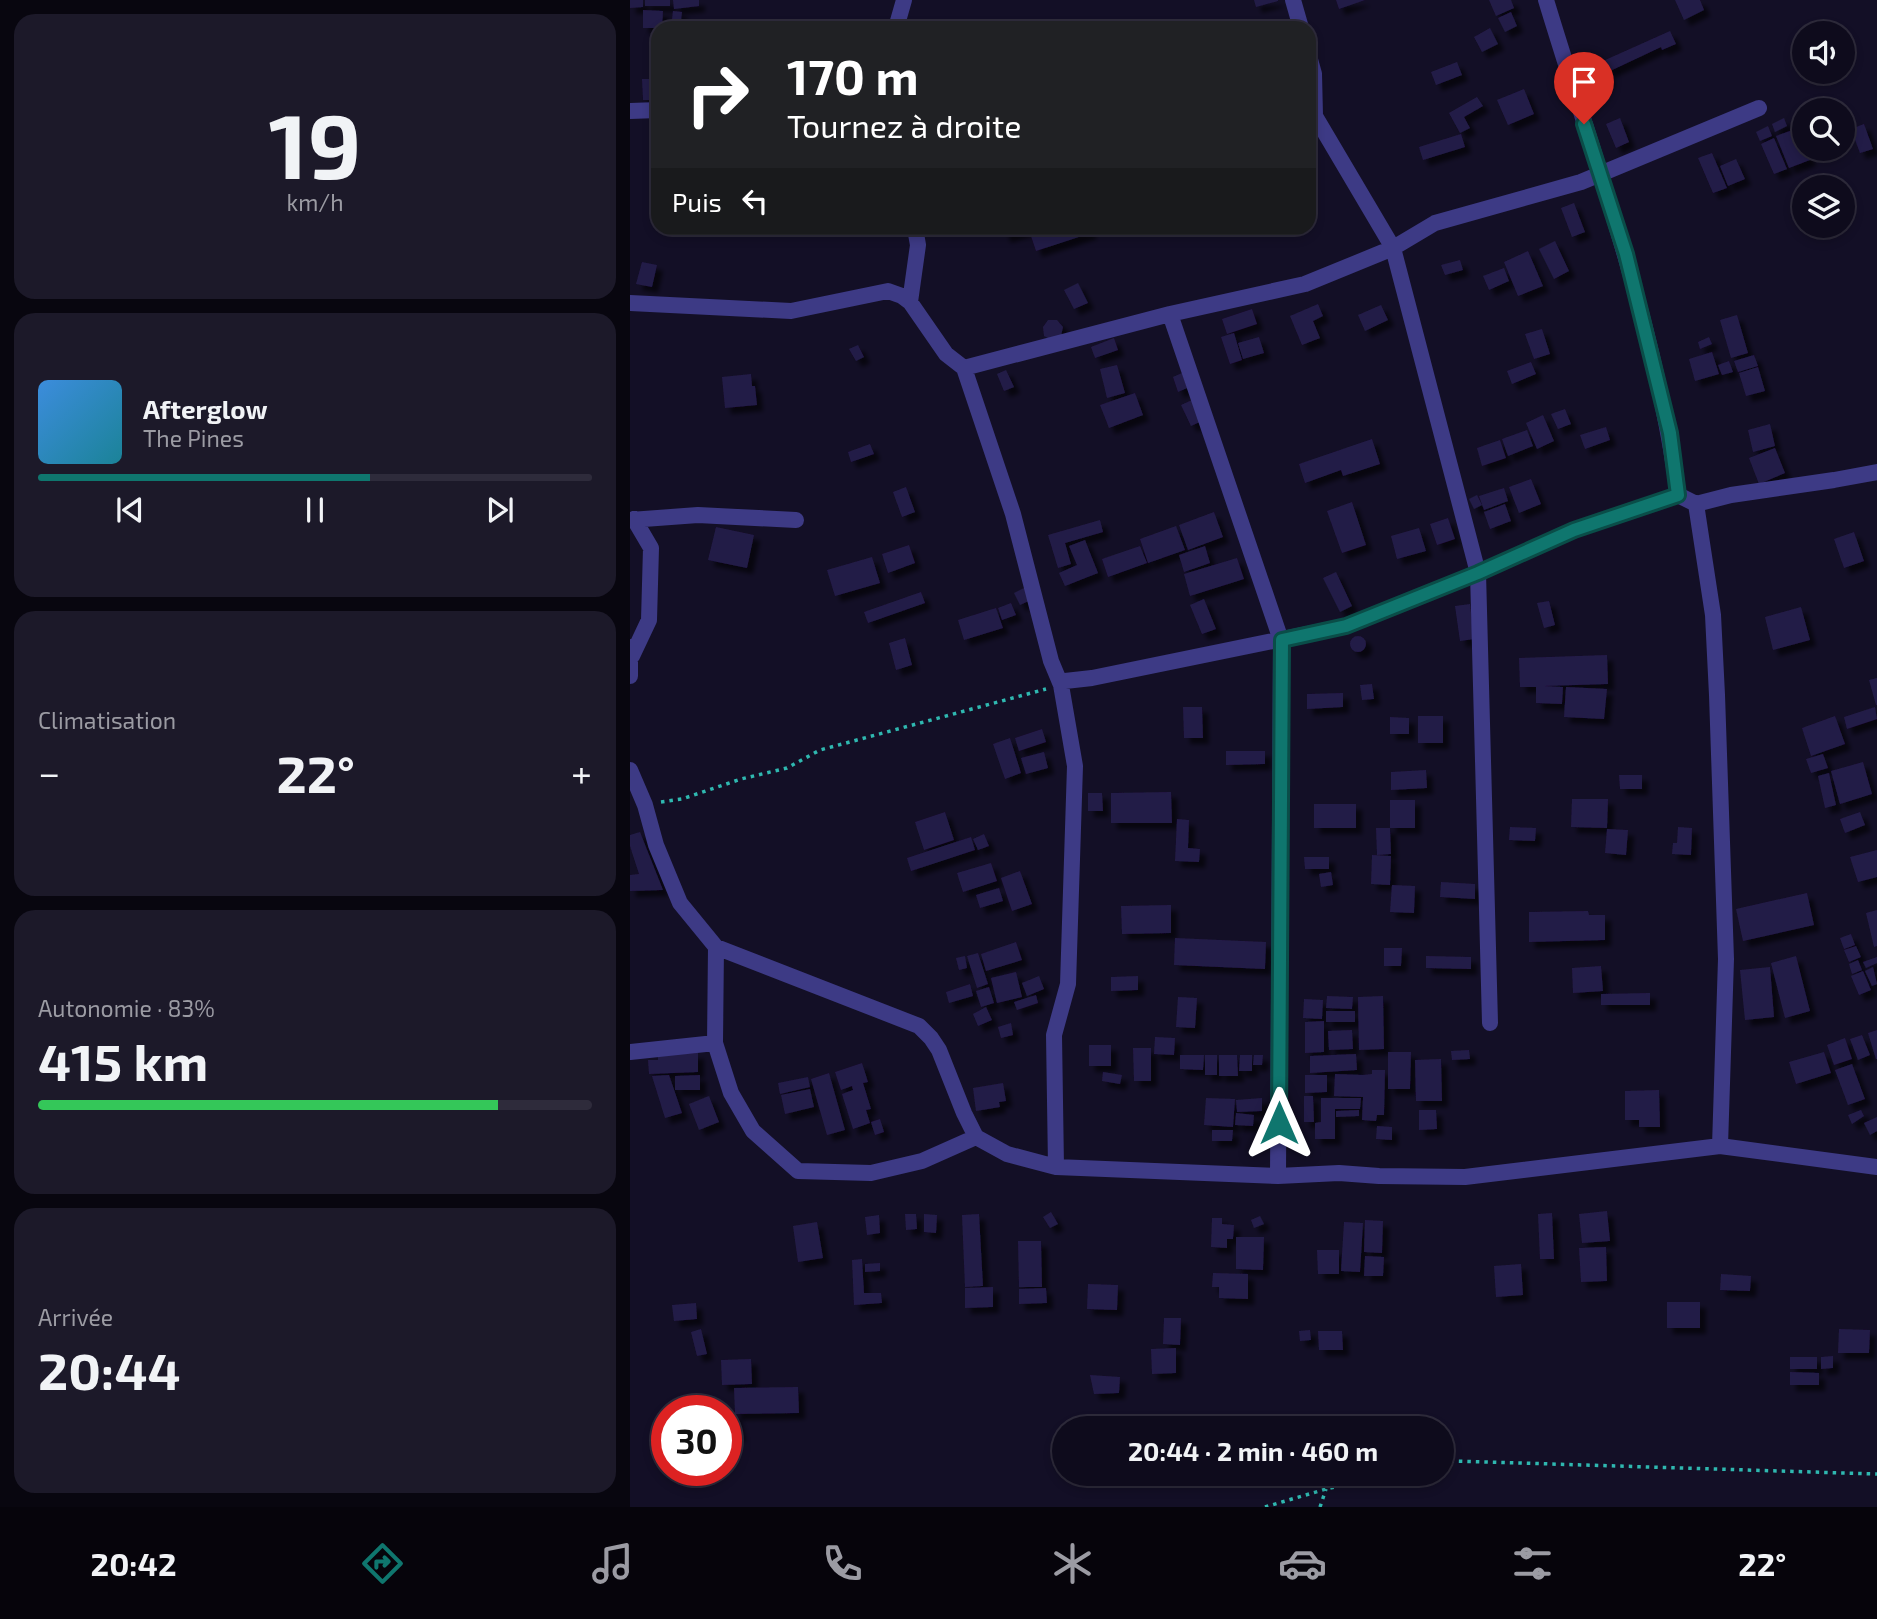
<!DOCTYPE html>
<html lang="fr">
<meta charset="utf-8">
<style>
body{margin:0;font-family:"Exo 2",sans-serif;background:#1c1929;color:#f1f3f6;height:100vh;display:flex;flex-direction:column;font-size:26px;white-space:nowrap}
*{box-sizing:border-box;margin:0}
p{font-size:23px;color:#9b9ba3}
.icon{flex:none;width:38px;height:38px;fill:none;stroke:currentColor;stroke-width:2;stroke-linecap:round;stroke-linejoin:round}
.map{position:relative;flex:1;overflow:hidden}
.sheet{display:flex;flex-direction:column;gap:14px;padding:14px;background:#08060f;width:630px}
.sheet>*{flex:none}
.banner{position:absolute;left:21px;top:21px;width:665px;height:214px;border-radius:21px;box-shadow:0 4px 10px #0003,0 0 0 2px #2e2b3b;background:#202124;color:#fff;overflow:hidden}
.fabs{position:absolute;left:1162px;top:21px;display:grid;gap:14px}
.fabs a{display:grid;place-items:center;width:63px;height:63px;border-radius:50%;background:#0e0b1c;box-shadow:0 4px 10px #0003,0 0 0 2px #2e2b3b;font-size:35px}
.speed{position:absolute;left:21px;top:1395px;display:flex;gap:14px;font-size:35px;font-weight:700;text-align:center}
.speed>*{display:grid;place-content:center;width:91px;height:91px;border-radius:50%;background:#0e0b1c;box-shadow:0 4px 10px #0003,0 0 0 2px #2e2b3b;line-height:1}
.speed .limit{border:10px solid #d22;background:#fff;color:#111}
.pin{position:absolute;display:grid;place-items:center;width:60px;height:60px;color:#fff;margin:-72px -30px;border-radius:50% 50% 50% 0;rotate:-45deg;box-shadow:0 0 7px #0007}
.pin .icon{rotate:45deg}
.me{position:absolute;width:77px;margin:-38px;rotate:0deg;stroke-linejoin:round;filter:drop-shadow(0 0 5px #0008)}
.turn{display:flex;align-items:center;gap:24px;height:147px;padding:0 21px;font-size:32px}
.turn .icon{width:91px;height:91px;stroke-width:2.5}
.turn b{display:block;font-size:49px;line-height:60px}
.then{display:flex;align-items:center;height:66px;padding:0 21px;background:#0003;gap:14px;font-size:26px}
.big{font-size:52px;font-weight:700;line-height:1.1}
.sheet .widget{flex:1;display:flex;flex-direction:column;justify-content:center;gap:10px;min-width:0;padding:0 24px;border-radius:21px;background:#1c1929}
.sheet .dial{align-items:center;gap:0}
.dial b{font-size:91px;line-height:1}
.song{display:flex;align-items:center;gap:21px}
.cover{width:84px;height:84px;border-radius:10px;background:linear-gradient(135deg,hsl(210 70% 55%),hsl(190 70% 35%))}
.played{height:7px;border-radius:4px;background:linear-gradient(90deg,#0f766e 60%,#2e2b3b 60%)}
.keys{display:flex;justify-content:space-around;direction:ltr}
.heat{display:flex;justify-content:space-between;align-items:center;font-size:38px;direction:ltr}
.charge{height:10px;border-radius:5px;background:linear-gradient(90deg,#34c759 83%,#2e2b3b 0)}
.trip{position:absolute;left:422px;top:1416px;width:402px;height:70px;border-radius:35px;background:#0e0b1c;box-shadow:0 4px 10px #0003,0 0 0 2px #2e2b3b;font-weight:700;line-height:70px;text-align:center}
.dock{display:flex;height:112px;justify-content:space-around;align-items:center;background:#06040b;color:#9b9ba3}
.dock .icon{width:49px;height:49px}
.dock .active{color:#0f766e}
.dock b{font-size:32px;color:#f1f3f6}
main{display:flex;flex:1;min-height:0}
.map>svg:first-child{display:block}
.building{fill:#241b47;filter:url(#shadow)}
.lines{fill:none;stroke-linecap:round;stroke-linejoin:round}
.path{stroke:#2fb8b0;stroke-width:3.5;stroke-dasharray:3.5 5;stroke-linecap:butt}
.minor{stroke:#3d3a85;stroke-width:16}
.route-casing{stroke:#0a4d48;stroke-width:18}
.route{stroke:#0f766e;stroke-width:12}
</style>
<main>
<section class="sheet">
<div class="widget dial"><b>19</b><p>km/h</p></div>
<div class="widget">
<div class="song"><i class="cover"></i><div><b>Afterglow</b><p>The Pines</p></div></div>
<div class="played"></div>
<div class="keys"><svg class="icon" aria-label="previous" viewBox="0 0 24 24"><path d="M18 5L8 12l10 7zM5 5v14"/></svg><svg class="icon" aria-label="pause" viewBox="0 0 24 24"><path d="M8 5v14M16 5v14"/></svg><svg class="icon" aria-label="next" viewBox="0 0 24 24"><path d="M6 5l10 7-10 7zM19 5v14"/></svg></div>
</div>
<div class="widget"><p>Climatisation</p>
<div class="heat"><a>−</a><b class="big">22°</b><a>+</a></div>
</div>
<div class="widget"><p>Autonomie · 83%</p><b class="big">415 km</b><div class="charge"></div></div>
<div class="widget"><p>Arrivée</p><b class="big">20:44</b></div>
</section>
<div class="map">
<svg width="1247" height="1507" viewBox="0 0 1247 1507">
<defs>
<filter id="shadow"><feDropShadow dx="6" dy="6" stdDeviation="2" flood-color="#0009"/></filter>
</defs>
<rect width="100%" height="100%" fill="#130f26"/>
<!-- building -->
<path class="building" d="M0,0h13v7l-13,1z
M15,0h25v6h-25z
M43,0h26v6l-25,3z
M624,0h24v1l-22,6z
M706,0h29l-26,9z
M859,0h22l3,8 -18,8z
M1045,0h25l4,10 -20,10z
M13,10l20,1 -1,17h-19z
M43,11l9,1 -2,16h-9z
M881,12l6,14 -12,6 -7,-14z
M860,28l8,16 -16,8 -8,-15z
M1040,31l6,13 -14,6 -1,-3 -53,25 -5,-11z
M827,62l5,13 -26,10 -5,-13z
M972,63l7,16 -14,7 -8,-16z
M12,79h16v21h-15z
M894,89l10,25 -26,11 -11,-25z
M847,97l6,9 -19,11 6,11 -10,5 -11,-20z
M990,118l9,24 -13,6 -10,-24z
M1154,118l3,8 -12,6 -3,-8z
M1234,124l9,25 -13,4 -9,-24z
M1138,126l4,10 -12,5 -4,-9z
M1168,128l12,32 -21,8 -13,-32z
M831,134l4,13 -42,13 -4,-13z
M1144,138l13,31 -13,5 -13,-30z
M1082,153l15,35 -14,5 -15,-35z
M1106,159l9,20 -17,7 -8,-20z
M944,203l11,29 -13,5 -11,-29z
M372,228h87l2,5 -55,18 -6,-18 4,-2 -1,-3 -28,9z
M925,241l14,30 -15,8 -15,-30z
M898,251l15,35 -25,10 -14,-34z
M830,260l3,10 -18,5 -4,-10z
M12,262l15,3 -5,22 -16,-3z
M874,268l5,13 -20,9 -6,-14z
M448,283l10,20 -14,6 -10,-19z
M688,304l5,12 -10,5 7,17 -18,7 -12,-29z
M751,305l7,15 -23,11 -7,-16z
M622,309l5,15 -30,10 -5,-15z
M1107,315l11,38 -17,5 -11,-38z
M418,320h9l6,7 -2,9 -9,4 -8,-4 -1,-9z
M912,329l8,25 -16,5 -9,-25z
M604,333l8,27 -12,4 -9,-27z
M629,337l5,16 -21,6 -5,-16z
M1079,337l3,7 -12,5 -2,-7z
M484,338l4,12 -23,8 -4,-11z
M228,345l6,12 -8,4 -7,-12z
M1082,352l7,22 -24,7 -6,-22z
M1124,355l4,11 -20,6 -4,-11z
M1099,361l4,11 -11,3 -4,-10z
M901,362l5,12 -24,10 -5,-13z
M487,365l8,28 -18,5 -7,-29z
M1128,367l7,24 -19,5 -7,-23z
M376,370l8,17 -10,4 -7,-17z
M552,373l5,15 -9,4 -5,-15z
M121,374l1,12h3l2,19 -32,3 -3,-31z
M505,393l8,22 -34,13 -9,-23z
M562,400l10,21 -11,5 -10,-21z
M935,409l6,15 -13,5 -7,-15z
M913,415l11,26 -17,8 -11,-26z
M1140,424l5,22 -22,6 -5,-22z
M976,427l4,13 -25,9 -5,-14z
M897,430l6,16 -25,10 -6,-17z
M742,439l8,25 -37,12 -2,-6 -36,13 -6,-19z
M870,440l6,18 -24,8 -5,-18z
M240,444l4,10 -23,8 -3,-10z
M1145,448l10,25 -26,11 -10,-26z
M901,479l10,25 -22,9 -10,-26z
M276,487l9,25 -13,5 -9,-25z
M874,488l4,13 -24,9 -5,-14z
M847,495l5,10 -8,4 -5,-10z
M722,502l14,43 -24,8 -15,-42z
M875,504l6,17 -21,8 -6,-17z
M584,512l9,25 -35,13 -9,-25z
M818,518l7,21 -18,6 -7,-21z
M470,520l3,12 -38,11 6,21 -13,4 -10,-33z
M546,526l9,24 -37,13 -8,-24z
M86,527l38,8 -7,33 -39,-8z
M789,528l7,23 -29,8 -6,-23z
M1224,532l10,29 -20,7 -10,-29z
M455,540l13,33 -33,13 -6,-13 18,-8 -8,-19z
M279,545l6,18 -27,10 -6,-19z
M510,546l7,17 -39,14 -6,-18z
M575,546l5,17 -26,9 -5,-17z
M242,557l8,26 -45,13 -8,-26z
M607,558l7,21 -54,17 -6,-22z
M706,572l16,34 -12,6 -17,-34z
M394,588l7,12 -11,5 -6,-12z
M291,592l4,11 -57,20 -4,-11z
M574,599l12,30 -14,5 -12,-29z
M919,601l6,24 -11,3 -7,-25z
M381,603l5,12 -14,5 -4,-12z
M840,604l4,35 -14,2 -5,-35z
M1171,607l9,33 -37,10 -8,-33z
M366,608l7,20 -39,12 -6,-20z
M720 644a8 8 0 1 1 16 0a8 8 0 1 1-16 0Z
M275,638l7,27 -16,5 -7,-27z
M977,655l1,29 -64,2 19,1 -1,17 -26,-1v-16h-16l-1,-29z
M1247,678v27h-1l-7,-25z
M742,684l2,15 -12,1 -2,-15z
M936,687l41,2 -3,30 -40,-2z
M713,693v14l-36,2v-15z
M553,707h19l1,31h-19z
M1245,707l2,12 -30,10 -3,-12z
M788,716h25v27h-25z
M1205,716l10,28 -34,12 -9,-28z
M760,717l19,1v16h-19z
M412,729l4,13 -27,9 -4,-13z
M380,738l11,35 -16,6 -12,-35z
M596,751h39v13l-39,1z
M414,752l4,16 -22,6 -5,-16z
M1193,754l5,14 -17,5 -5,-14z
M1233,762l9,32 -32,10 -9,-33z
M796,770l1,18 -36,2v-18z
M1199,773l7,32 -11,3 -7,-32z
M989,775h23v14h-22z
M541,792l1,31h-61v-30z
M458,793h14l1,18h-15z
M942,799h36l-1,29 -36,-1z
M760,800h25v28h-25l1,26 -14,1 -1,-27h14z
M684,804h42v24h-42z
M315,812l9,28 -30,10 -9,-28z
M1230,812l5,13 -20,8 -5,-14z
M547,819l12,1 -1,28 12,1 -1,13 -24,-1z
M880,827l26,1 -1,13 -26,-1z
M1048,827l14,1 -1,27 -19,-1 1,-11h4z
M977,829l21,1 -2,25 -21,-2z
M10,832l23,58 -33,1v-16l9,-1 -9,-28v-11z
M354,834l5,12 -11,4 -5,-11z
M341,837l4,13 -64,21 -4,-13z
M1247,850v27l-19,5 -8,-25z
M742,855l19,1 -1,29 -19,-1z
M674,857h25v12h-24z
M361,863l6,18 -34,11 -6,-19z
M390,871l12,33 -20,7 -11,-33z
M701,872l2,13 -12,2 -2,-13z
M811,882l34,2v15l-35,-2z
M762,885l23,1 -1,27 -24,-1z
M369,888l4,13 -23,7 -4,-13z
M1177,893l7,32 -71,16 -7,-32z
M541,905v28l-49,1 -1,-28z
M1247,910v36l-3,1 -8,-34z
M958,911l1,4h16v25l-76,2v-30z
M1221,934l4,11 -11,4 -4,-11z
M545,938l91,4 -1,27 -91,-4z
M386,942l6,18 -36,11 -5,-17z
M1226,946l5,11 -12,5 -5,-12z
M754,948h18l-1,18h-17z
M348,953l10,31 -11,4 -10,-32z
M335,956l2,12 -8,2 -3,-12z
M796,956l45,1v12l-45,-1z
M1166,956l14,55 -25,7 -14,-55z
M1247,957v6l-11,5 -3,-6z
M1228,960l4,10 -10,4 -3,-10z
M971,966l2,25 -30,2 -1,-25z
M1140,967l4,50 -29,3 -5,-50z
M1243,967l4,17 -5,2 -7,-15z
M1233,971l8,19 -12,5 -8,-19z
M386,972l6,25 -25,6 -6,-25z
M409,976l5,13 -17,7 -5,-13z
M508,976v14l-27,1v-14z
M340,984l3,12 -24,7 -3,-11z
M359,987l5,16 -13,4 -5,-16z
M1020,993v12h-49v-11z
M406,995l2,8 -21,7 -3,-8z
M697,996l26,1 -1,12 -26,-1z
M753,996l1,53 -25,1 -1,-53z
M548,997l19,1 -2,30 -19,-1z
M674,999l19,1 -1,19 -19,-1z
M356,1007l6,13 -14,6 -5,-12z
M696,1011h29v11h-29z
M694,1021v31l-19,1v-31z
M381,1023l2,12 -12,3 -3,-11z
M722,1030l1,19 -24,1 -1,-19z
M1247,1030v29h-1l-8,-26z
M1232,1035l8,20 -12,5 -8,-21z
M525,1037l20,1 -1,17 -20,-1z
M1215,1038l7,21 -18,6 -7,-20z
M459,1045h22v21h-22z
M503,1048h18v33h-17z
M839,1050l1,9 -18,1 -1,-9z
M758,1052h23l-1,37h-22z
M1194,1052l7,21 -35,11 -7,-22z
M68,1053v19l-49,2 -1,-14h10v-6z
M726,1054l1,16 -47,3v-17z
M550,1055h24l-1,15 -23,-1z
M575,1055h12v20h-12z
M589,1055h18l1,21h-19z
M610,1055h12v16h-13z
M624,1055h9l-1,10h-9z
M811,1059l1,42h-26l-1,-41z
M232,1063l6,19 -5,1 8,26 -5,1 4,13 -17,6 -11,-35 11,-4 -1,-4 -11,4 -6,-18z
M1222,1064l13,35 -17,6 -13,-35z
M742,1070h13l-1,45h-7l-1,6 -14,-1 1,-23 -29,-1 1,-22 28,1 9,-1z
M473,1072l19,3 -2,9 -18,-3z
M199,1073l16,57 -18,5 -16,-56z
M39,1075l13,38 -17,5 -13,-42z
M70,1075v15h-25v-14z
M675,1075h22v17l-22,1z
M178,1077l2,10 -30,7 -2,-11z
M373,1083l3,18 -7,1 1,5 -24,4 -3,-23z
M180,1089l4,18 -29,7 -4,-19z
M1029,1090l1,37h-21v-7h-14v-29z
M79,1096l10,26 -20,8 -10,-26z
M674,1096h9l1,26h-10z
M576,1098l29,1 -2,28 -29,-2z
M632,1098v13l-25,1 -1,-12z
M691,1098h40l-1,11h-25v30h-20v-16l6,-1z
M729,1110v6l-23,1v-6z
M789,1110h17l1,19 -18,1z
M1231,1110l3,6 -12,8 -4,-9z
M606,1113l18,2 -1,11 -18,-1z
M1247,1117v14l-7,4 -6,-12z
M250,1119l4,13 -9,3 -4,-13z
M747,1126l15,1v13l-16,-1z
M582,1130h21l-1,11h-20z
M977,1211l3,30 -28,2 -3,-29z
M421,1212l7,12 -8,4 -7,-11z
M922,1213l2,46h-14l-2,-45z
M275,1214h11l1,15 -11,1z
M294,1214l13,1 -1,18 -12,-1z
M349,1214l4,72 -18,1 -3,-72z
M249,1215l1,18 -13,2 -2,-18z
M630,1216l4,8 -10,4 -3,-8z
M582,1218h10v6l12,1 -1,14h-6v9l-16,-1z
M735,1220l18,1 -1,32 -18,-1z
M187,1222l6,36 -25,4 -5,-36z
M714,1222l19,1 -3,49 -19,-1z
M606,1237h28l-1,33 -27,-1z
M388,1241h23l1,46h-23z
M976,1247l1,34 -26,1 -2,-34z
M687,1250h22v24h-21z
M735,1256l19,1 -1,19h-19z
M232,1259l2,34h17l1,10 -28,2 -2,-45z
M250,1263v8l-15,1v-8z
M891,1264l2,31 -27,2 -2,-31z
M583,1273l35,1v25l-29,-1v-11h-7z
M1091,1274l30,2 -1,15 -30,-1z
M458,1284l30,1 -1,25 -30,-1z
M363,1287v20l-28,1v-20z
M416,1288l1,15 -28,1v-15z
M1037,1302h33v26h-33z
M66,1303l1,16 -23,2 -2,-16z
M534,1318h17l-1,27 -17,-1z
M71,1329l6,25 -10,2 -6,-24z
M1209,1329l31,1 -1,23h-31z
M680,1330l1,10 -11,1 -1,-10z
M688,1331h24l1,19h-24z
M546,1348v25l-24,1 -1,-25z
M1203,1356v12l-12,1v-12z
M1160,1357h27v12h-27z
M121,1359l1,25 -30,1 -1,-25z
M1160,1372l29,1v12h-29z
M460,1375l30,2 -1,16 -25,1z
M168,1387l1,26 -64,1 5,21 -13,3 -1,-23 9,-1 -1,-26z"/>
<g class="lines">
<!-- path -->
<path class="path" d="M31,802l21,-3 59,-20 46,-11 33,-18 226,-61
M812,1463l12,-2 423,13
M635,1507l61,-18 70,-15
M690,1507l6,-18"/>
<!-- minor -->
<path class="minor" d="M663,0l8,28
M916,0c49,162 110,326 132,495l18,9 17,111 4,80 9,264 -6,187
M266,28l8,-28
M0,111l28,-1
M280,302l8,-57 -3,-17
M0,303l161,8 97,-20 14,5 8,6 36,52 18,14 49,146 38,147 10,24 4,-4 27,-3 254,-52 132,-53 96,-43 104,-35
M540,314l111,326 -3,536
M334,368l206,-54 135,-30 88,-36 -78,-132 -1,-42 -5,-18
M1066,504l35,-9 103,-15 43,-8
M0,520l68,-5 98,5
M2,656l17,-36 2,-72 -17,-29
M0,676v-29
M0,770l15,35 11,40 24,58 36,44 203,79 12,12 8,12 25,63 12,24 31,17 49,13 222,9 61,-3 40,3 86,1 255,-31 157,21
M860,1023l-12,-450 -85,-325 42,-25 146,-41 178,-74
M85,1043l16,50 22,38 45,40 73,2 51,-12 54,-24
M0,1052l85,-9 1,-96
M426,1167l-2,-132 14,-51 7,-218 -14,-81"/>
</g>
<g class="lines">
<defs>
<path id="route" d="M649,1123l3,-483 64,-14 132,-53 96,-43 104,-35 -8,-62 -44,-179 -42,-130"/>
</defs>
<!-- route casing -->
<use href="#route" class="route-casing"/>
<!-- route -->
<use href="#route" class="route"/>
</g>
</svg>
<div class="fabs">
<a><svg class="icon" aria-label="sound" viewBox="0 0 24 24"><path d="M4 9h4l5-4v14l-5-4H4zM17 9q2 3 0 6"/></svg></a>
<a><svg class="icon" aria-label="search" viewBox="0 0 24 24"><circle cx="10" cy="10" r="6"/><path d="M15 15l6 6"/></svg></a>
<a><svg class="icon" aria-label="layers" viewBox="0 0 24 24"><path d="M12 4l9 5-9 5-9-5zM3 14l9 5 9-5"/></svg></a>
</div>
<div class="speed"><div class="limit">30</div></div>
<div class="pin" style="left:954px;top:124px;background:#d93025"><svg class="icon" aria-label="arrive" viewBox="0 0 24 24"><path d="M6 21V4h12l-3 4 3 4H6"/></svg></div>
<svg class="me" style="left:649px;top:1123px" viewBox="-20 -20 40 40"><path d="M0-17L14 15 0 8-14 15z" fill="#0f766e" stroke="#fff" stroke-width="4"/></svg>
<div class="trip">20:44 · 2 min · 460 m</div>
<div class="banner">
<div class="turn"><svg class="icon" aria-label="right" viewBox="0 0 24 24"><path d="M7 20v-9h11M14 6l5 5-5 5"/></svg><div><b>170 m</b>Tournez à droite</div></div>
<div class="then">Puis<svg class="icon" aria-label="left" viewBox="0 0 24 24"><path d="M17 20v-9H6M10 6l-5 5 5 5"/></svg></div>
</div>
</div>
</main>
<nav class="dock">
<b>20:42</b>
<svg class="icon active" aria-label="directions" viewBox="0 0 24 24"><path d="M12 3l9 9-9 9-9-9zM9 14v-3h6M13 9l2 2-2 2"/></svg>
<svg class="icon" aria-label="music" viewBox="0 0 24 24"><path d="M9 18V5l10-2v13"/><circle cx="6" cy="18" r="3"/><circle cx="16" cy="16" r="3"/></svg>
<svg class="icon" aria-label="phone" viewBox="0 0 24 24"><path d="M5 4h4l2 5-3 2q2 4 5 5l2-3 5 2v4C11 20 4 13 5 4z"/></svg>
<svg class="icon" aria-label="climate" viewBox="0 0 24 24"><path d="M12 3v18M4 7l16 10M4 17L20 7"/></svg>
<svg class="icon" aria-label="car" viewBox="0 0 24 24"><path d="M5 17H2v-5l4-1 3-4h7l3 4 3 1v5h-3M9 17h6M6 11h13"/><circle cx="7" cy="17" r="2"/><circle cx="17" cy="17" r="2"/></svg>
<svg class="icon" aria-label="filters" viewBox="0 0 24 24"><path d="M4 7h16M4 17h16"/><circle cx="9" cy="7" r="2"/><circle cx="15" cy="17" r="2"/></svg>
<b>22°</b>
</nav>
